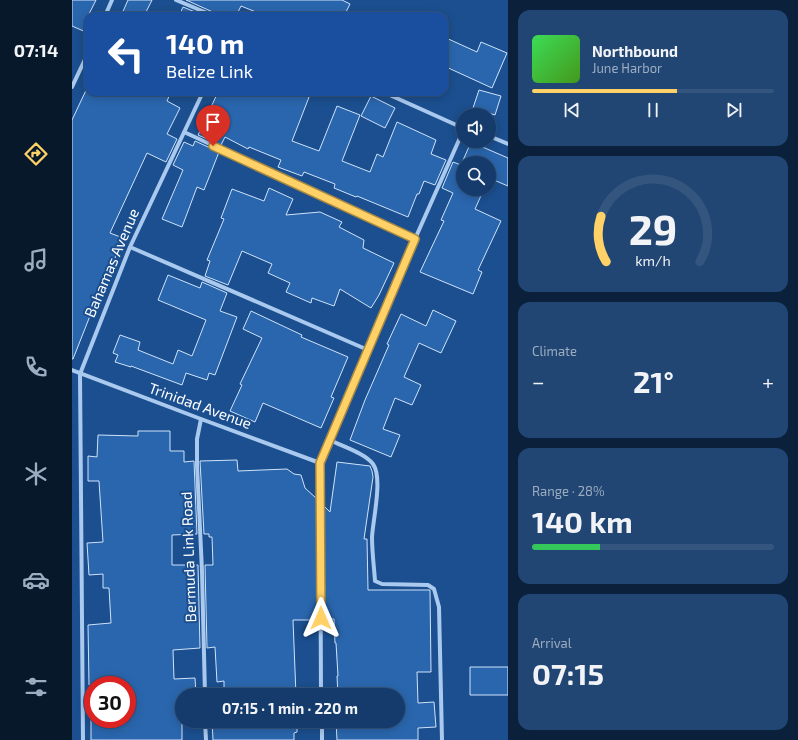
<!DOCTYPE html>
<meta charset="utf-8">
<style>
body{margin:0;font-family:"Exo 2",sans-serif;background:#214673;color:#f1f3f6;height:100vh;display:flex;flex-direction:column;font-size:15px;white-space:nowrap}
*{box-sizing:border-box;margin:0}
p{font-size:13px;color:#9dadc1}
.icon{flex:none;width:22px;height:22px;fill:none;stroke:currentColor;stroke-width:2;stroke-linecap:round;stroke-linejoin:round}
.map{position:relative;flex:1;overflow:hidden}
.drawer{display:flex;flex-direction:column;gap:10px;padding:10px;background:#0b203b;width:290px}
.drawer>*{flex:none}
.top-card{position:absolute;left:12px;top:12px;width:364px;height:84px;border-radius:12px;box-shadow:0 2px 10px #0003,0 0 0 1px #33557e;background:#1a4fa0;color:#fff;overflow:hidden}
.fabs{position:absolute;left:384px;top:108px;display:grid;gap:8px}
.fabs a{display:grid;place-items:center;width:40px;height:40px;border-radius:50%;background:#143b6b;box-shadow:0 2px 10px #0003,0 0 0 1px #33557e;font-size:20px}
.speed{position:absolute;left:12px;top:676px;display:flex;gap:8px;font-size:20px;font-weight:700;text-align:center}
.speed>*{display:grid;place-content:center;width:52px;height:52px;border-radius:50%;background:#143b6b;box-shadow:0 2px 10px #0003,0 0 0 1px #33557e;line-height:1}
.speed .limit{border:6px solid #d22;background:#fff;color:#111}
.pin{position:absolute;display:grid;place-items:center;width:34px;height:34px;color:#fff;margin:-41px -17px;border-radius:50% 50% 50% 0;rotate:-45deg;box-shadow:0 0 4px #0007}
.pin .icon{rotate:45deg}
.me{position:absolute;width:44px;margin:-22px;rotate:0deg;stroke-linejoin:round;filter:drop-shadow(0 0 3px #0008)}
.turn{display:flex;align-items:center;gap:14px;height:84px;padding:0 16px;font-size:18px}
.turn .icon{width:52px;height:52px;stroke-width:2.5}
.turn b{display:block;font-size:28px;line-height:34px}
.big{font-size:30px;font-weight:700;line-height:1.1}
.drawer .card{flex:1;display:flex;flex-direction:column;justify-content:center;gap:6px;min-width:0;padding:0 14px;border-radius:12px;background:#214673}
.drawer .dial{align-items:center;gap:0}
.dial svg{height:104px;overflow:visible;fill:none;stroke:#33557e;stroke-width:7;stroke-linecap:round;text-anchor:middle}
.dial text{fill:#f1f3f6;stroke:none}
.song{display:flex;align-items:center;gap:12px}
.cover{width:48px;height:48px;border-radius:6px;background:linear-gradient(135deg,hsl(130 70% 55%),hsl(100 70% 35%))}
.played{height:4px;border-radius:2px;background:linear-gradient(90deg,#ffd166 60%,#33557e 60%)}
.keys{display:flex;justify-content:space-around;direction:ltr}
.heat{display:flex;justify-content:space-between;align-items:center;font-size:22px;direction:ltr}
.charge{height:6px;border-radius:3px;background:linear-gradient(90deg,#34c759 28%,#33557e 0)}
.trip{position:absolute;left:103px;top:688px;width:230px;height:40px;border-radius:20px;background:#143b6b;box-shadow:0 2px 10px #0003,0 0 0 1px #33557e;font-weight:700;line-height:40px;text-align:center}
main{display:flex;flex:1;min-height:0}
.menu{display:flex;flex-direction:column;width:72px;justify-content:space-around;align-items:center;background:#08182b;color:#9dadc1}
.menu .icon{width:28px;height:28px}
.menu .on{color:#ffd166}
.menu b{font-size:18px;color:#f1f3f6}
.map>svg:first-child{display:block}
.building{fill:#2a66ad;stroke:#cfe3fa}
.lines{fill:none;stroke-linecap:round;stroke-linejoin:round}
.minor{stroke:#a9c9ee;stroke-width:4}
.route-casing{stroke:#a68842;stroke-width:10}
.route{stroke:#ffd166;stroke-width:7}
.labels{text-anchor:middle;stroke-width:4;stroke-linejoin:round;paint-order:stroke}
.street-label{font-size:15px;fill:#fff;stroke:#1b4f8f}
</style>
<main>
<nav class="menu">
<b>07:14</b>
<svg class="icon on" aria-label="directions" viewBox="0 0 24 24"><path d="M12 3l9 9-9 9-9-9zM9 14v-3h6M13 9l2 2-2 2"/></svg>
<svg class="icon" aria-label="music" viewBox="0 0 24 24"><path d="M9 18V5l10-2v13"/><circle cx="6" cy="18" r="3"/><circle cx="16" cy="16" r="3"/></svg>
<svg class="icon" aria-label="phone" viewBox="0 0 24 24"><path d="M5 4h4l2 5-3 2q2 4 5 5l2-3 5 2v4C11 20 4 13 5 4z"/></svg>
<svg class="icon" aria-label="climate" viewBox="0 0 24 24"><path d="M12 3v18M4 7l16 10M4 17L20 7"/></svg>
<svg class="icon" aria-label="car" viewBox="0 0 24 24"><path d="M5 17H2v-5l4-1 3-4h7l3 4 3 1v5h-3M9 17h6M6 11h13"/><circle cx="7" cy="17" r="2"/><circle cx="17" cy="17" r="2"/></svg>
<svg class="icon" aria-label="filters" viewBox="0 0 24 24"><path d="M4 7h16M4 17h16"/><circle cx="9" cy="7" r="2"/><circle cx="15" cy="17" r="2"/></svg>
</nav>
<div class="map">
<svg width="436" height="740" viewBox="0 0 436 740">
<rect width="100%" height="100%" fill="#1b4f8f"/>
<!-- building -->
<path class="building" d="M0,0h24l-8,16v17l-16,-7z
M56,0h24l-8,16h-23z
M114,0h156l8,4 -6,12h-78l-25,-10 -5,10h-19l-2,-3z
M111,7l22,9h-26z
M372,37l33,15 4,-10 26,11 -15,35 -48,-22z
M16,86v6h83l-4,9 13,7 -13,26 10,5 -11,23 -19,-9 -37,80 13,5 -20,51 -2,-1 -28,71h-1v-239z
M407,90l22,6 -6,19 -22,-7z
M146,92h93l-19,49 27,10 18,-45 23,9 -18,46 28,11 7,-18 6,3 14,-35 39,18 -5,14 15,6 -11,25 -11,-4 -5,13h-2l-9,23 -51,-21 -1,1 -22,-9 1,-4 -31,-12 -2,4 -24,-9 3,-7 -32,-13 -1,2 -23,-12 -4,8 -23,-10z
M299,96l24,12 -10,20 -24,-12z
M123,141l24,11 -15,38 -7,-3 -15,40 -20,-8 21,-49 -10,-5 11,-23 9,4z
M399,142l37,16v28l-19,-8v-15h-26v26h21l-9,20 26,12 -23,49 4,2 -9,22 -53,-22 24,-51 -3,-1 12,-27 -11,-5 11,-26 8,3z
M197,188l24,11 -7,16 34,-3 22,10 -3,5 25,13 -1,8 31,15 -15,32 -8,13 -31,-19 -6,17 -22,-8 -1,5 -25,-11 4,-9 -22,-10 4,-9 -30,-13 -14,34 -23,-9 5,-15 -3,-1 17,-41 -3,-1 11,-29 32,12z
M96,275l32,13 2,-6 25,11 -7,18 17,6 -22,58 -6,-2 -2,7 -21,-7 -4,12 -51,-19v1l-16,-5 3,-7 -5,-2 7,-18 20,7 -2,8 35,14 5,-14 14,6 14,-36 -48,-20z
M361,310l23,11 -15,32 -22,-10 -15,34 17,8 -9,20 -17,-7 -12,31 17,6 -9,22 -41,-17 15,-40 24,-55 -2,-1 14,-30 25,12z
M179,311l51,24 -1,2 47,20 -17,40 3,1 -13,30 -58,-25 -8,19 -25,-11 12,-26 -2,-1 22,-46 -19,-9z
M66,431h32v20h14v11l10,-1 3,73 -25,1v30h26l2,83 -27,2 1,29 21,-1 1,17h-14v45h-91v-21h36v-34h-38l-1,-60 23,-2 -2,-35h-6v-14l-14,1 -2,-32 16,-1 -4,-61h-11v-25l9,1 1,-22 40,1z
M165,460l1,11 49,-2 7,5 7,1 4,13 12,11v121h-24l3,75h-72v-14l-7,1 -2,-35 -8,1 -2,-83h8l-1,-28h-3v-3h-5l-4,-73z
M265,462l33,4 2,5 1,6 -9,62h3l1,51h62l1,82h-14l1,31 16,-1 2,25 -18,1v12h-81l-1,-19h62v-26h-60l-1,-19h1l-2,-33h-1l-1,-24h-10v-113l6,6z
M398,667h38v28h-38z
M140,721h85v11l-3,1v7h-81z"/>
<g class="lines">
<!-- minor -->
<path class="minor" d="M104,0l38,16
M33,16l7,-16
M0,87l16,-34
M311,92l80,36
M112,132l231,107
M417,136l19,8
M58,247l238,103
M0,370l129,49 119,44
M129,419l-4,20v26l5,106 3,124
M258,440c11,6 35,13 43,24 10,14 0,55 -1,73 0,15 2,29 3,44l7,3 46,1 6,4 5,18 3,133
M249,695l-1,-232 95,-224 48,-108
M133,721l1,19
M250,721v19
M11,740l-3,-366 50,-127 73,-155"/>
</g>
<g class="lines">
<defs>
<path id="route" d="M141,146l202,93 -95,224 1,155"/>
</defs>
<!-- route casing -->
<use href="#route" class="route-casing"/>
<!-- route -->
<use href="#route" class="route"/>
</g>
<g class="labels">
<!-- street labels -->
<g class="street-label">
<text transform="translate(40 263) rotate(-67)" y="5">Bahamas Avenue</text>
<text transform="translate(128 406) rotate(20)" y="5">Trinidad Avenue</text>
<text transform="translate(117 557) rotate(-92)" y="5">Bermuda Link Road</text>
</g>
</g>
</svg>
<div class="fabs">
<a><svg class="icon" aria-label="sound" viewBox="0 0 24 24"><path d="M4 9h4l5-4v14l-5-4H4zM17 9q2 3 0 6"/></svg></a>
<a><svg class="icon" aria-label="search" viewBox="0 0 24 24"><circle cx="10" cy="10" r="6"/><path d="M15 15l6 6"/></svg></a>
</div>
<div class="speed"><div class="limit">30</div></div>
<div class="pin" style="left:141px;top:146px;background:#d93025"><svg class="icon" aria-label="arrive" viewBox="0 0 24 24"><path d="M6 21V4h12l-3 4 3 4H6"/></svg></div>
<svg class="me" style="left:249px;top:618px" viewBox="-20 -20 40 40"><path d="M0-17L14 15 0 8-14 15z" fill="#ffd166" stroke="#fff" stroke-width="4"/></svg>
<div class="trip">07:15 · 1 min · 220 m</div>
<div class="top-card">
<div class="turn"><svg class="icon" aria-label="left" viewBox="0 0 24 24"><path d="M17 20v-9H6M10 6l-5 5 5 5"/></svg><div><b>140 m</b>Belize Link</div></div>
</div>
</div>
<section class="drawer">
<div class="card">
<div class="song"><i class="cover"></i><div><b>Northbound</b><p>June Harbor</p></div></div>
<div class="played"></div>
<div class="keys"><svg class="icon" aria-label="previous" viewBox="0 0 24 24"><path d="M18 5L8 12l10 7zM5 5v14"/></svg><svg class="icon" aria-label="pause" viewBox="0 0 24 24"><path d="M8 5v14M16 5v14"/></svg><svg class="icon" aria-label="next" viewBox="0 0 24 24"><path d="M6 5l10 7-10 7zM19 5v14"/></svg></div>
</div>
<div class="card dial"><svg viewBox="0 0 100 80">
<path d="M14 69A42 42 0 1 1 86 69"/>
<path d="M14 69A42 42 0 0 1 10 34" stroke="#ffd166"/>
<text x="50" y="56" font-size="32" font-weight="700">29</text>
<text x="50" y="72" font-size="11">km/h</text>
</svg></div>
<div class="card"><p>Climate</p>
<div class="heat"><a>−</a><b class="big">21°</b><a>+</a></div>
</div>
<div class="card"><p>Range · 28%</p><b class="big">140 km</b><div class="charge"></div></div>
<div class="card"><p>Arrival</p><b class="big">07:15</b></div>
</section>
</main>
